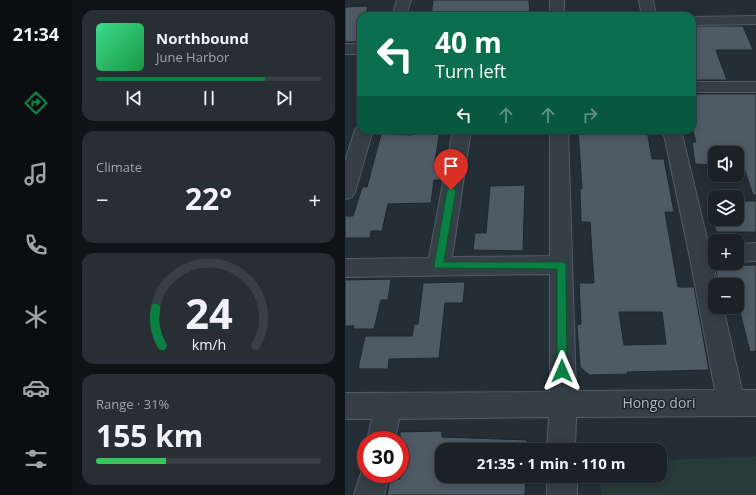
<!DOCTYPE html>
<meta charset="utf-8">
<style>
body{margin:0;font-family:"Open Sans",sans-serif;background:#272f34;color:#f1f3f6;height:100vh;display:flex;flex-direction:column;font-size:15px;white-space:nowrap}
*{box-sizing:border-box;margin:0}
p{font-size:13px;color:#9fa4a8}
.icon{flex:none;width:22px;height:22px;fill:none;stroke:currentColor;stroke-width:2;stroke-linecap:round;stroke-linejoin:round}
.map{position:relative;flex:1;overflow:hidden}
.side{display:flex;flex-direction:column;gap:10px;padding:10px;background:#0e1316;width:273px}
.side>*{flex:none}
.guide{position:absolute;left:12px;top:12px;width:339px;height:122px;border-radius:12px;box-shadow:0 2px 10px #0003,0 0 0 1px #383f45;background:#0b6e4f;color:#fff;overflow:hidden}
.controls{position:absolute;left:363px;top:146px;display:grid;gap:8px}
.controls a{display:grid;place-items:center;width:36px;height:36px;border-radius:8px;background:#1a2228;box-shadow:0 2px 10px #0003,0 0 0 1px #383f45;font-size:20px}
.speed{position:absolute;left:12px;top:431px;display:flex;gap:8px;font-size:20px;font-weight:700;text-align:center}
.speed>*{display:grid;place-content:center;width:52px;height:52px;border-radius:50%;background:#1a2228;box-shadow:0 2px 10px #0003,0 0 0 1px #383f45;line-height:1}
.speed .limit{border:6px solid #d22;background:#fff;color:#111}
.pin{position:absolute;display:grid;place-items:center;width:34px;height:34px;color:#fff;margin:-41px -17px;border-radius:50% 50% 50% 0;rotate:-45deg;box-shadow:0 0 4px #0007}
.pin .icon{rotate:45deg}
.me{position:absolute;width:44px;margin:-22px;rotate:0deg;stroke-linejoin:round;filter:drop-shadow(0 0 3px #0008)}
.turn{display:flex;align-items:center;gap:14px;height:84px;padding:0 12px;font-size:18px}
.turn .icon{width:52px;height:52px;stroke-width:2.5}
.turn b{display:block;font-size:28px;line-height:34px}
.lanes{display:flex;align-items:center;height:38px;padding:0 12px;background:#0003;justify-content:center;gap:20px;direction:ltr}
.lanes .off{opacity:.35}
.big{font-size:30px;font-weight:700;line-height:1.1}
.side .widget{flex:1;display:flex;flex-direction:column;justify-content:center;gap:6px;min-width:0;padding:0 14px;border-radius:12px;background:#272f34}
.side .dial{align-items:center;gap:0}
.dial svg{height:104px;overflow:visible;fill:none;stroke:#383f45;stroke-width:7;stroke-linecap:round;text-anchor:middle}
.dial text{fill:#f1f3f6;stroke:none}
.song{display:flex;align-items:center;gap:12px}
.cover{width:48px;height:48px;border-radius:6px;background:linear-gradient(135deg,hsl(150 70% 55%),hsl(140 70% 35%))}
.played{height:4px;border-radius:2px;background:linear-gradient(90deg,#0b8043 75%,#383f45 75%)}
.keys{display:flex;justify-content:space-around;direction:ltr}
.heat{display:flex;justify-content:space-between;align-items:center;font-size:22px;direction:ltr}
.charge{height:6px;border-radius:3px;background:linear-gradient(90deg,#34c759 31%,#383f45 0)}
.trip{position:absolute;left:90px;top:443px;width:232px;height:40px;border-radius:12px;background:#1a2228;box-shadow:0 2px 10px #0003,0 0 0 1px #383f45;font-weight:700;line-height:40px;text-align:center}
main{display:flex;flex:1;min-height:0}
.dock{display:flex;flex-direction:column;width:72px;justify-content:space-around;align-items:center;background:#0a0e10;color:#9fa4a8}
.dock .icon{width:28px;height:28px}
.dock .on{color:#0b8043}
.dock b{font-size:18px;color:#f1f3f6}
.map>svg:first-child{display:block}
.green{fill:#273b38}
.building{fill:#4e5a64;stroke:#1d262d;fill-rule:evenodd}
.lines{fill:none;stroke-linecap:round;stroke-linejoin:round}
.minor-casing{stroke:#535d64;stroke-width:2}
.minor{fill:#363f47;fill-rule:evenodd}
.route{fill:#0b8043;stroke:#07532c}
.labels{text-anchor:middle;stroke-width:3;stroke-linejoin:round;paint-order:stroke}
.near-street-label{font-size:14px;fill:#b0bac3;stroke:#1b242b}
</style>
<main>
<nav class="dock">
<b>21:34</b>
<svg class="icon on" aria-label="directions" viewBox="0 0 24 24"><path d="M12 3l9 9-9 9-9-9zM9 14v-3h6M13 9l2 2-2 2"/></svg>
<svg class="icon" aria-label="music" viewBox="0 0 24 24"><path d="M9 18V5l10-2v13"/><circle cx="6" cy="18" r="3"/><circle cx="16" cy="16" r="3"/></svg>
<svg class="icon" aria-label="phone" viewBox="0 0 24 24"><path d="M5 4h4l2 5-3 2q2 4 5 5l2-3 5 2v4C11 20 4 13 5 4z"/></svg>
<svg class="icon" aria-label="climate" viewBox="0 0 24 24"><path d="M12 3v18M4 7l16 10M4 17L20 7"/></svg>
<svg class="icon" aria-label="car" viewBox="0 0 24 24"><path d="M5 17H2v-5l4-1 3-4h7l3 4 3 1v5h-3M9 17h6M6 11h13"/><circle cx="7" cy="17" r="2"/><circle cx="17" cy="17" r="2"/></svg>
<svg class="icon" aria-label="filters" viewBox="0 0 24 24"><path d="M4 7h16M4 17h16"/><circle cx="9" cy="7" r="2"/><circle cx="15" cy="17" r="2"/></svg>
</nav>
<section class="side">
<div class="widget">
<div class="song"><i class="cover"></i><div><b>Northbound</b><p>June Harbor</p></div></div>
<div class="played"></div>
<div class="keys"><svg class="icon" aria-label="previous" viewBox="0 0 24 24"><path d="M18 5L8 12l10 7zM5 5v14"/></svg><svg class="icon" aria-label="pause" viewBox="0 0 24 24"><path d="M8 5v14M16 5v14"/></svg><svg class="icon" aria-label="next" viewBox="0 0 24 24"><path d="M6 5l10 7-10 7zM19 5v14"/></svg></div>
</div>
<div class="widget"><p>Climate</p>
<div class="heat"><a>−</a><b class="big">22°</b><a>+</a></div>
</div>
<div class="widget dial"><svg viewBox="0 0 100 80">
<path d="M14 69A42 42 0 1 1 86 69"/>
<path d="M14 69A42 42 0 0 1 9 40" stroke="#0b8043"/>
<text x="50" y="56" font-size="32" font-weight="700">24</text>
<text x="50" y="72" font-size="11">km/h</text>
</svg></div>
<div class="widget"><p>Range · 31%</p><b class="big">155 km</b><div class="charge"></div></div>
</section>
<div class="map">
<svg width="411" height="495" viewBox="0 0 411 495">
<rect width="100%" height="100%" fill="#232e36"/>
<!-- green -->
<path class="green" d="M411,457v38h-155l-1,-15 4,-4h56v-16z"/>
<!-- building -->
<path class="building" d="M88,0h96l1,16h-99z
M20,6l3,1 -3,9h-4v11l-5,15h-11v-35z
M347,26h51l10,24h-37l11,30h-35z
M347,94h64v101h-3l-10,-30h-6v-12h-22v12l-20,-1 -3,-22h4l-4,-14z
M233,130h69l5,29h12l10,53h-9l13,75h16l15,83 -82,2 1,2 -39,1 -9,-8 -3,-42 4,-1 -2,-41h15l-4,-61h-9l-1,-33h2zM274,312h43l4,32 -42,1z
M95,131l-5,30h9l-3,19h-7l-3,23 -43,1 -6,27h-11l-1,7h-25v-22h8l9,-29h5l14,-53 31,1 1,-3z
M180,185l-2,66 -50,-1 2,-17h11l4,-47z
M364,201h6v18h22v-18h19v31h-40z
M411,265v86l-6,1 -13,-52v-15h-18l-4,-19z
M46,279l-3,21h-7l-7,29h-21l1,-3h-9v-46z
M120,282l-2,21h-18l-6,55 -50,1 -1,10h-30l7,-33h47l2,-12h4l5,-41z
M97,431v6l85,3v10h-85v26h84l-1,19h-138l3,-16h10v-47z"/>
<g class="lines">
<defs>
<path id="minor" d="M52,0h14l-5,16h-14z
M205,0h14v16h-14z
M294,0h14l3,16h-14z
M411,16v8l-64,1v-8z
M0,44h16v10h-16z
M347,82h64v10h-64z
M16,125v5h12l-18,62 -3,5 -7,2v-38l10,-31 3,-4z
M108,130h18l-19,127 98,-1v-126h18l8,261 139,-1 -26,-137 -26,-123h18l37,155h-3v22h8l19,83h14v26l-180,1 -1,33h-28l2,-33 -150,2 -4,21h-28l5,-21h-27v-26l205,-1v-118l-205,3v-18l84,-1z
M411,243v18l-19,1v-18z
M21,463v11h23l-5,21h-30l10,-31z
M202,476h30v19h-30z"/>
</defs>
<!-- minor casing -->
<use href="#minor" class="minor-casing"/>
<!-- minor -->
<use href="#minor" class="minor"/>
</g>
<!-- route -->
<path class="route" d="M106,187l5,3 -12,72h121l1,3 1,106 -1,4 -4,1 -4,-1 -1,-4v-102l-122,-1 -1,-2 13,-76z"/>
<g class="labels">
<!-- near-street labels -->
<g class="near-street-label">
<text x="314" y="408">Hongo dori</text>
</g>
</g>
</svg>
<div class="controls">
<a><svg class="icon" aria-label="sound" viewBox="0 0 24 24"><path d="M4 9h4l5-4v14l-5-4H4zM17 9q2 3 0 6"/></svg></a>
<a><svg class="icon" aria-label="layers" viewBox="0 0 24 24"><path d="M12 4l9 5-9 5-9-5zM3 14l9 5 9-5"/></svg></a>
<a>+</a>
<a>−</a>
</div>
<div class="speed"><div class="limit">30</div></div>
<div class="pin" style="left:106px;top:190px;background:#d93025"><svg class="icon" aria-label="arrive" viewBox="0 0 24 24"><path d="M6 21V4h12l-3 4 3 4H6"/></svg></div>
<svg class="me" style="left:217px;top:371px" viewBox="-20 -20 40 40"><path d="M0-17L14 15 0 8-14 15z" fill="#0b8043" stroke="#fff" stroke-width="4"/></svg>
<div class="trip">21:35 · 1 min · 110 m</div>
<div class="guide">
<div class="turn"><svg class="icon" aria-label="left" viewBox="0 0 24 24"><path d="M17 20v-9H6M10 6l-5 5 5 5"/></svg><div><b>40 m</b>Turn left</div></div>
<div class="lanes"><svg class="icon" aria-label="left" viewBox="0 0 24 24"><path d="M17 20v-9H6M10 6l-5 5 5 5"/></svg><svg class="icon off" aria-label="ahead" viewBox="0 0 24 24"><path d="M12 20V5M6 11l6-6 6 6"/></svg><svg class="icon off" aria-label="ahead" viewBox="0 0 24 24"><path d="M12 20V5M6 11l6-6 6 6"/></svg><svg class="icon off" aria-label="right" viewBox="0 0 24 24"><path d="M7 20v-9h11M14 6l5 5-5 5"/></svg></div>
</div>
</div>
</main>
